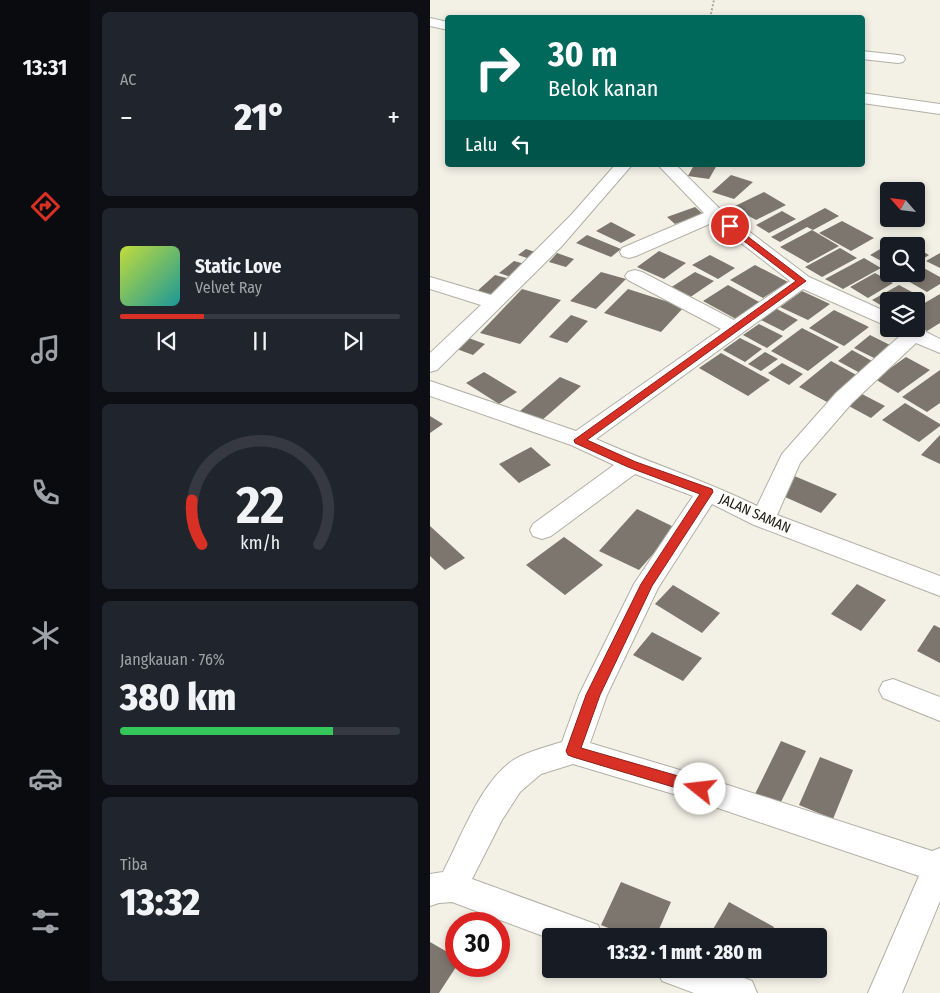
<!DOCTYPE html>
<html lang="id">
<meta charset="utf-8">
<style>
body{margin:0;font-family:"Fira Sans Condensed",sans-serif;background:#20242c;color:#f1f3f6;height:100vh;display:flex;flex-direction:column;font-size:19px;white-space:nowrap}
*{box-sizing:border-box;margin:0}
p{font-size:16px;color:#9ea1a6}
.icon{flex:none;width:28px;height:28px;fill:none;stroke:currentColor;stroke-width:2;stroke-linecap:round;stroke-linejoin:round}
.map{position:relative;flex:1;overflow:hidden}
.panel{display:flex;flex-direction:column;gap:12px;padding:12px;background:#0d0f14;width:340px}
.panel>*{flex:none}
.guide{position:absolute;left:15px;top:15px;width:420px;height:152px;border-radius:5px;box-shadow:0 2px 8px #0003;background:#00695c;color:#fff;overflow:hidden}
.needle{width:32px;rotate:298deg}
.buttons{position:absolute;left:450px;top:182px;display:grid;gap:10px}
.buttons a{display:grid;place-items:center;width:45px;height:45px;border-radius:5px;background:#171b24;box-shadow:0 2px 8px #0003;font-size:25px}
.speed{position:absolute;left:15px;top:912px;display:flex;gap:10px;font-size:25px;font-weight:700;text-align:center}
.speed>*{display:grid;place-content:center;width:65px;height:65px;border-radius:50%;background:#171b24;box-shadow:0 2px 8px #0003;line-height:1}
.speed .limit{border:8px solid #d22;background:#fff;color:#111}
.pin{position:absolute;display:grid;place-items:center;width:42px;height:42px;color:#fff;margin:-21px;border:2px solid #fff;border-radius:50%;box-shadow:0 1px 5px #0007}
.me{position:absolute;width:55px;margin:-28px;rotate:286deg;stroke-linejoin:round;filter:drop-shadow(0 0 4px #0008)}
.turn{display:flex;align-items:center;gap:18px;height:105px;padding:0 20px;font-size:22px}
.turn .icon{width:65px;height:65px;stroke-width:2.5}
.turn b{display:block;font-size:35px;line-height:42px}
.then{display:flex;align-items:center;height:48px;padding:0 20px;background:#0003;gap:10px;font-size:19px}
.big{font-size:38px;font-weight:800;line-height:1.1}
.panel .card{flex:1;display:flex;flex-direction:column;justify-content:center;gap:8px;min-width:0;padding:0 18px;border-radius:8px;background:#20242c}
.panel .dial{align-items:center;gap:0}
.dial svg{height:130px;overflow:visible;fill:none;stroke:#363941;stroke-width:7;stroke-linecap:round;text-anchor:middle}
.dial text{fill:#f1f3f6;stroke:none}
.song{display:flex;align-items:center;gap:15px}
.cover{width:60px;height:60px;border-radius:8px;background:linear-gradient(135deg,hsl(70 70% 55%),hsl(180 70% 35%))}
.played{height:5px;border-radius:2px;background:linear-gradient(90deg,#d93025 30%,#363941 30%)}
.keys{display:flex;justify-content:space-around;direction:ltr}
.heat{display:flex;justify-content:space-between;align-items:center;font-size:28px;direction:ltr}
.charge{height:8px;border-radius:4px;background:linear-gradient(90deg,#34c759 76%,#363941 0)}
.trip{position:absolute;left:112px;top:928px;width:285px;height:50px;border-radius:5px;background:#171b24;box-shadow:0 2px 8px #0003;font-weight:800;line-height:50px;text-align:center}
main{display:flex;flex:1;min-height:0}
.tabs{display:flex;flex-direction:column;width:90px;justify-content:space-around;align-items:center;background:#090b0e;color:#9ea1a6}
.tabs .icon{width:35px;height:35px}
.tabs .current{color:#d93025}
.tabs b{font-size:22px;color:#f1f3f6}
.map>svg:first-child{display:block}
.building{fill:#7c766e}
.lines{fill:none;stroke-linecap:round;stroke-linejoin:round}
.street-casing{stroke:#b1b0a6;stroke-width:2}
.path{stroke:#acaaa1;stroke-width:2;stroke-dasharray:2 2;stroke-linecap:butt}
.street{fill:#fff;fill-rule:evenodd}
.route{fill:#d93025;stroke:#8d1f18}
.labels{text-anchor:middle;stroke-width:4;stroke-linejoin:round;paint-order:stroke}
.street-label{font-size:14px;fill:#1a1915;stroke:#fffefa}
</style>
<main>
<nav class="tabs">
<b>13:31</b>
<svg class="icon current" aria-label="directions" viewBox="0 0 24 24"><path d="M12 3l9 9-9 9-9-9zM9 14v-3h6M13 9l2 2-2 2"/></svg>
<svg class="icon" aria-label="music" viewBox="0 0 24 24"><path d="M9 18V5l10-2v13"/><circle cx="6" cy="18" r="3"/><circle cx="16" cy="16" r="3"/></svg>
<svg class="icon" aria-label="phone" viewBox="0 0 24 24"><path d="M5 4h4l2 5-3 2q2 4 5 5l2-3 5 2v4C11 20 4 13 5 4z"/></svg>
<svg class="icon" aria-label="climate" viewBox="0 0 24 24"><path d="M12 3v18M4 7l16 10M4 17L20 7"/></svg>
<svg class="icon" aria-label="car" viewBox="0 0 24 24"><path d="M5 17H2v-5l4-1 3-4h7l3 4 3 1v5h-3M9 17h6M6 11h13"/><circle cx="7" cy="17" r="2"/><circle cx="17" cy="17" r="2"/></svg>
<svg class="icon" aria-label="filters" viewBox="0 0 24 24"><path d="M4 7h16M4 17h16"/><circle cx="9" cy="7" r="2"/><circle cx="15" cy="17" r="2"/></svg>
</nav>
<section class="panel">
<div class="card"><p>AC</p>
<div class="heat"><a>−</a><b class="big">21°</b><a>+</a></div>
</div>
<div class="card">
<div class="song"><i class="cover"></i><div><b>Static Love</b><p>Velvet Ray</p></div></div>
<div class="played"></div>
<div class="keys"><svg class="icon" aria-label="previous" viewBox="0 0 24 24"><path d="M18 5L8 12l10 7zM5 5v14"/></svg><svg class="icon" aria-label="pause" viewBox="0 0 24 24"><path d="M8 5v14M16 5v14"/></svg><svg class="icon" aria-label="next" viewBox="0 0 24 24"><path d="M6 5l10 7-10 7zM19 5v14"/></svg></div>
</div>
<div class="card dial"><svg viewBox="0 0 100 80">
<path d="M14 69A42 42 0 1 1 86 69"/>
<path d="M14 69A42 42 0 0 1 8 42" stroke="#d93025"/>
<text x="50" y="56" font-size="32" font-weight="700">22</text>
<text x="50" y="72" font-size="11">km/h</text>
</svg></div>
<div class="card"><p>Jangkauan · 76%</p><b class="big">380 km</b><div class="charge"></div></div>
<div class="card"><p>Tiba</p><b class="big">13:32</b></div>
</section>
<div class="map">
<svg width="510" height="993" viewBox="0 0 510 993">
<rect width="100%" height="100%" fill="#f3f1e6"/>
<!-- building -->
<path class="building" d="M264,165h23l-8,14 -21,-3z
M301,175l22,7 -19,17 -22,-7z
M334,192l22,13 -30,15 -23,-13z
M265,207l8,7 -28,10 -8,-7z
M395,208l14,8 -26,14 -6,-3 -27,15 -9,-5z
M352,211l14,8 -27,14 -13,-8z
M412,221l32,17 -23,13 -32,-18z
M181,222l25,13 -15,8 -25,-12z
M382,230l27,16 -31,17 -28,-16z
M157,235l34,14 -10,8 -35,-14z
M469,238l14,8h-24v19l-19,-10z
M410,248l17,10 -35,19 -17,-10z
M486,248l13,7 -13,8z
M96,249l12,4 -8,6 -12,-4z
M229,251l27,12 -22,16 -27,-12z
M127,253l17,6 -8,8 -17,-5z
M510,253v15l-14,-7z
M280,255l25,13 -17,11 -26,-14z
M434,258l17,10 -38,21 -18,-10z
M84,261l11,3 -14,13 -12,-4z
M325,265l33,17 -25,16 -33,-18z
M490,266l20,11v7l-13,8 -26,-15 6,-3h9v-5z
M171,272l25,7 -30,30 -26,-8z
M265,272l19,9 -25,17 -19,-10z
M445,273l18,10 -25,15 -18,-11z
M65,275l15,4 -20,19 -15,-5z
M298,285l33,18 -25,16 -33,-18z
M469,285l24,13 -7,4 -27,-1v9l-17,-10z
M92,289l39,11 -41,44 -40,-11z
M198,289l56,18 -23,25 -57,-19z
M372,291l28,13 -22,16 -28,-13z
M510,294v29l-13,8 -11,-6v-17z
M345,308l23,12 -15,11 -24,-12z
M404,310l35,17 -25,19 -35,-18z
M141,315l17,6 -21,22 -18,-6z
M329,324l24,12 -16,12 -24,-13z
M372,328l37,19 -31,24 -37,-20z
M440,335l24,12 -16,13 -24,-12z
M36,337l19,7 -12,11 -19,-7z
M310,338l22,11 -17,13 -22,-12z
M422,350l22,12 -14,11 -22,-12z
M335,352l13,7 -17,12 -13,-7z
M291,353l49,27 -22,16 -49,-28z
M476,357l24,13 -32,23 -23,-14z
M401,361l29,16 -33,25 -28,-15z
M352,363l21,11 -14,11 -21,-12z
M510,370v33l-13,9 -25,-15z
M54,372l33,20 -18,12 -33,-21z
M130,377l21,9 -40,35 -21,-10z
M432,394l23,12 -14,12 -24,-13z
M475,403l35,21v2l-21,16 -37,-22z
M0,416l13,8 -13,9z
M510,435v29l-19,-9z
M101,447l20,18 -32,18 -20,-19z
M362,475l45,19 -16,19 -45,-20z
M207,509l39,19 -37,42 -40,-19z
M0,526l35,32 -20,12 -15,-14z
M134,537l39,28 -38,30 -39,-30z
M427,584l29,16 -25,31 -30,-17z
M243,585l47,28 -18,20 -47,-29z
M504,625l6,3v35l-23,-12z
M222,632l50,26 -19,23 -50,-26z
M351,741l25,10 -26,53 -25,-10z
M390,757l33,13 -20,49 -34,-14z
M191,882l50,20 -15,34h-28l-27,-11z
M299,902l45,25 -5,9h-60z
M0,942l26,15v10l-17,26h-9z"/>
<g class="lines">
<defs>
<path id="street" d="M0,18l18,4v8l-18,-4z
M432,51l36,4 5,1 2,3 -2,3 -5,1 -36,-4z
M432,93l78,11v10l-78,-11z
M185,165h17l-71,82 -124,123 -7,2v-19l51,-48 -51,-16v-12l61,18 81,-81z
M228,165h18l46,46 87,66 80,36v14l-86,-38 -207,150c53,24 109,41 161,67l25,-52 54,-61 65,-58 -6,-6h21v-2l24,12v14l-24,-10 -64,60 -52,60 -23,52 163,61v20l-186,-71 -42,-21 -54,84 -51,107 -17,48 110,33 232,75 8,-3v53l-38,92h-34l51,-117 -219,-74 -127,-38 -32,10 -21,18 -18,28 -30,59 126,46 4,11h-51v3l-99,-37 -13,1 -9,3v-32l13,-2c18,-34 38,-92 72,-113 14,-8 31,-12 47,-17l17,-47 55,-111 59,-88 -58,-22 -84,62 -9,3 -9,-3 -3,-6 3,-6 81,-59 -43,-20 -141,-49v-15l146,50 145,-102 -93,-49 -3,-4 3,-4 7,-2 7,2 92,48 56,-39 -76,-59 -78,34 -7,2 -7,-2 -2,-4 2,-4 82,-35z
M463,679l47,18v24l-57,-23 -4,-8 4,-8z
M227,969h63l32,12 5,12h-63l-32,-12z"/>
</defs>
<!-- street casing -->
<use href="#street" class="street-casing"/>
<!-- path -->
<path class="path" d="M280,18l4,-18"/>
<!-- street -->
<use href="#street" class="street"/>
</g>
<!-- route -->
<path class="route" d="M300,223l76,58 -219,159 49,22 76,27 1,3 -61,94 -52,109 -19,53 125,36 2,5 -2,4 -6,2 -127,-38 -5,-2 -2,-4 20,-56 55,-111 59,-90 -72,-27 -53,-24 -1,-3 222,-159 -69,-53 -1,-2z"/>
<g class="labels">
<!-- street labels -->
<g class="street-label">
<text transform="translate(325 513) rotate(24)" y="5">JALAN SAMAN</text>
</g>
</g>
</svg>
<div class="buttons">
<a><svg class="needle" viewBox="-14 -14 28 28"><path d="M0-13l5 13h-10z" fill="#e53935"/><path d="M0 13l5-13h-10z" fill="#9ea1a6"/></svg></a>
<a><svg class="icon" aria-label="search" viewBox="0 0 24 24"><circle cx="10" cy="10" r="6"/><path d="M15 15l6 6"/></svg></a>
<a><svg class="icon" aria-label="layers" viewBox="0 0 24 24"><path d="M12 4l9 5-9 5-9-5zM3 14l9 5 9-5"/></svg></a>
</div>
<div class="speed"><div class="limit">30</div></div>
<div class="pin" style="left:300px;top:226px;background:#d93025"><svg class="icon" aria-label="arrive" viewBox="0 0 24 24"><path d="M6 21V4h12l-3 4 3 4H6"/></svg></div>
<svg class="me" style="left:270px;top:789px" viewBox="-20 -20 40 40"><circle r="19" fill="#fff"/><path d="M0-13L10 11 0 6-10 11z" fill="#d93025"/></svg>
<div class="trip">13:32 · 1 mnt · 280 m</div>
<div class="guide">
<div class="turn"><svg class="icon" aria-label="right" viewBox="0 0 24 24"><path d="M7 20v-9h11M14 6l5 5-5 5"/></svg><div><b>30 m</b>Belok kanan</div></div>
<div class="then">Lalu<svg class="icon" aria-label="left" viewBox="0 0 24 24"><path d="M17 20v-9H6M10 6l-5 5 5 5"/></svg></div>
</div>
</div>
</main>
